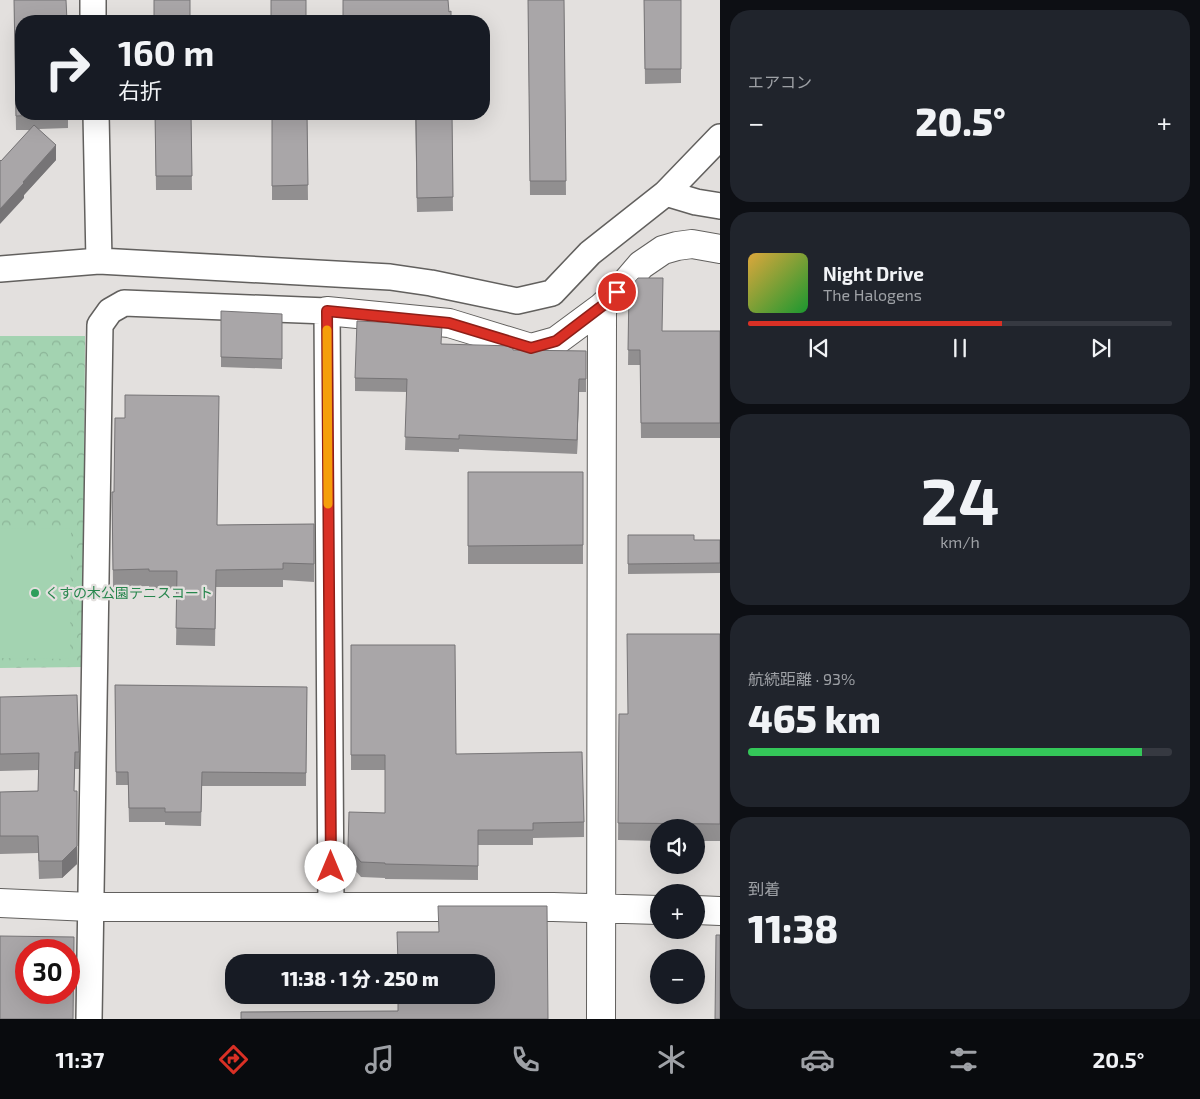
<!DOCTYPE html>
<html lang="ja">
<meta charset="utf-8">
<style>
body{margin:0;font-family:"Exo 2","Noto Sans JP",sans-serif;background:#20242c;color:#f1f3f6;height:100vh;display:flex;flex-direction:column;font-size:19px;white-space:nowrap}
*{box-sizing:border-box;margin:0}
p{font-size:16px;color:#9ea1a6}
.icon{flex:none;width:28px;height:28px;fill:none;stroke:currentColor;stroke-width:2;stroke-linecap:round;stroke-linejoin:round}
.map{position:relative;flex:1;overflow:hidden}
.panel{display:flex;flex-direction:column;gap:10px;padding:10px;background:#0d0f14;width:480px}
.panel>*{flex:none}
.hud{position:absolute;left:15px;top:15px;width:475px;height:105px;border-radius:20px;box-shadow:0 5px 20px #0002;background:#171b24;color:#f1f3f6;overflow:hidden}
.controls{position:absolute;left:650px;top:819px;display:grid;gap:10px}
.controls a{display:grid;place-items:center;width:55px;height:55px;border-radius:50%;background:#171b24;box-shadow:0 5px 20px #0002;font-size:25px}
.speed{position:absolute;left:15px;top:939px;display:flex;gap:10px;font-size:25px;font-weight:700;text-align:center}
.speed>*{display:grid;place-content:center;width:65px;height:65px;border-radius:50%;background:#171b24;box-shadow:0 5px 20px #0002;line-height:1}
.speed .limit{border:8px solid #d22;background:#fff;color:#111}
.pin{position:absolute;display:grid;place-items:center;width:42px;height:42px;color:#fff;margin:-21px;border:2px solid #fff;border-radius:50%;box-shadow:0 1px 5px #0007}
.me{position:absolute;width:55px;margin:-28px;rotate:0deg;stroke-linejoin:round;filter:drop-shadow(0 0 4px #0008)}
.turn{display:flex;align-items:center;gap:18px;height:105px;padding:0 20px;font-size:22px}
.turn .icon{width:65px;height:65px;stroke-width:2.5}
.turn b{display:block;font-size:35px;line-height:42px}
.big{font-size:38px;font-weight:800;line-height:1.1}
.panel .tile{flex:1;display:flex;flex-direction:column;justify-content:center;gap:8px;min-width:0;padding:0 18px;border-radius:20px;background:#20242c}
.panel .dial{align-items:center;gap:0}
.dial b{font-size:65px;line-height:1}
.song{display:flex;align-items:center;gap:15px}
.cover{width:60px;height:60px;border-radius:8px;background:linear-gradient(135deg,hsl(40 70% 55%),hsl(130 70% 35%))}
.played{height:5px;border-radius:2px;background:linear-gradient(90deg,#d93025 60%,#363941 60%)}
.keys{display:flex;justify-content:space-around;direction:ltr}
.heat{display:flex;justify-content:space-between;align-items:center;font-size:28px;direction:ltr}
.charge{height:8px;border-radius:4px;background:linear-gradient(90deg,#34c759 93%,#363941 0)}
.trip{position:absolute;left:225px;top:954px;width:270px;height:50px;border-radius:20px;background:#171b24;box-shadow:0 5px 20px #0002;font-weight:800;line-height:50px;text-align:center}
.menu{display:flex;height:80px;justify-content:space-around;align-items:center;background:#090b0e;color:#9ea1a6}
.menu .icon{width:35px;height:35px}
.menu .selected{color:#d93025}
.menu b{font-size:22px;color:#f1f3f6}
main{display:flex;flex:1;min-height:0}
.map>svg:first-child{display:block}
.park{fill:url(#park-crowns)}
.pitch{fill:#a3d3b1}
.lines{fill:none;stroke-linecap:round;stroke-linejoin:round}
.street-casing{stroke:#62605e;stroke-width:28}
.secondary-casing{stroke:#62605e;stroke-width:30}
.street{stroke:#fff;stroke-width:25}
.secondary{stroke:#fff;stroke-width:28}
.wall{fill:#918f90}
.shaded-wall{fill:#767476}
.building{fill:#a9a6a8;stroke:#767476;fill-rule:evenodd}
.route-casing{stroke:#8d1f18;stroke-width:12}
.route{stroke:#d93025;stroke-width:9}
.slow{stroke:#f59e0b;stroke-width:9}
.leisure-dot{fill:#2e9e5b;stroke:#e3e0de;stroke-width:2}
.labels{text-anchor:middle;stroke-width:4.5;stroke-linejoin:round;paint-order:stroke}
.leisure-label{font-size:14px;fill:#27864d;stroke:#e3e0de;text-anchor:start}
</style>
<main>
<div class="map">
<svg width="720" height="1019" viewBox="0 0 720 1019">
<defs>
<pattern id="park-crowns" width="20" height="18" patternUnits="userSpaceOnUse" patternTransform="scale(1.25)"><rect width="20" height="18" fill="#a3d3b1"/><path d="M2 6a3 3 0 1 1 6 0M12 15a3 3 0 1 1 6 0" fill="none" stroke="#8cb598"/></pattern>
</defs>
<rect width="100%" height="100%" fill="#e3e0de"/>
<!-- park -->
<path class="park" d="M0,336h85l-2,331 -83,1z"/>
<!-- pitch -->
<path class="pitch" d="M0,528l71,1 -1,130 -70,-1z"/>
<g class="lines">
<defs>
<path id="street" d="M93,0v21
M96,114l3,147
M666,193l30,9 24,4
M0,269l99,-8 291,16 41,6 86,18 35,-8 38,-40 76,-60 54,-56
M89,1019l11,-694 10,-14 14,-8 203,8 4,596"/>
<path id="secondary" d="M327,311l122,12 82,25 25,-7 46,-34 15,-14 24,-28 22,-15 14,-4 15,-2 28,5
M0,903l90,4h463l106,3
M696,910l24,1
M601,1019l1,-712"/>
</defs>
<!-- street casing -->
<use href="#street" class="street-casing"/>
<!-- secondary casing -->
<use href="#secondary" class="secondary-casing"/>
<!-- street -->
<use href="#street" class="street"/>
<!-- secondary -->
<use href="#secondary" class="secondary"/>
</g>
<!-- wall -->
<path class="wall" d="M14,0l54,114v14l-29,1 17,31 -32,35v3l-23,-37 29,-31h-14z
M528,0h36l2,195h-36z
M644,0h37v83l-36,1z
M155,114h36l1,76h-36z
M272,114h35l1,86h-36z
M415,114h37l1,97 -36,1z
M629,288l33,43h58v107h-79l-1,-73h-12z
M282,314v55l-61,-2v-10z
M442,344l71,6 73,1v41h-7l-2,62 -118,-5v3l-54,-2 2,-58 -52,-1v-13z
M468,472h115v92h-115z
M112,492l105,33 97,-1v58l-31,-2v7h-67l-1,59 -39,-1 1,-56 -28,-1v-2l-36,1z
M628,535l66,5h26v33l-92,1z
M720,634v207h-24v-13h-37v13l-41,-1 1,-126h9z
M351,645l105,109 128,68v15l-51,1v7h-55v35l-93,-1v-1l-24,-1 -13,-15v-15l37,-34v-43h-34z
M115,685l192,2 -1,99h-104l-1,40 -36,-1v-3h-36l-1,-37h-12z
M0,697l79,55v17h-4l-1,22 3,73 -15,14 -23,1 -1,-26 -38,1v-62l38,-1v-21l-38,1z"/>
<!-- shaded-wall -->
<path class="shaded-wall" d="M56,145v15l-32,35v3l-24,26v-15l23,-27z
M579,379v13l-2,62v-14z
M77,846v18l-15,14v-17z"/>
<!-- building -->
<path class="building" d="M14,0h52l1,21h-46v93h44l-49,2z
M154,0h36v21h-36z
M271,0h35v21h-35z
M343,0h105l1,12 2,-1v10h-108z
M528,0h36l2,181h-36z
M644,0h37v69h-36z
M155,114h36l1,62h-36z
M272,114h35l1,71 -36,1z
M416,114h36l1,83 -36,1z
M34,125l22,20 -33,37 1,1 -24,26v-49l1,1z
M638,278h25l-1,53h58v92h-79l-1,-73h-12l1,-62z
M221,311l61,3v45l-61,-2z
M357,321l85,4 -1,19 72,2v4l73,1v28h-7l-2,61 -118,-5v4l-54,-2 2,-58 -52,-1z
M125,395l94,1 -2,129 97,-1v40l-31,-1v6l-67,1 -1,59 -39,-1 1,-57h-28v-2l-36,1 -1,-78h2l1,-74h10z
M468,472h115v73l-115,1z
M628,535h66v5h26v23l-92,1z
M627,634h93v190l-102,-1 1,-109h9z
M351,645h104l1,109 126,-2 2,70 -51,1v7h-55v36l-93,-2v-1l-24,-1 -13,-15 1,-35 36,1v-58h-34z
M115,685l192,2 -1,86 -104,-1 -1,40h-36v-4h-36l-1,-36h-12z
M77,695l2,57h-4l-1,39h3v55l-15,15h-23l-1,-25h-38v-44l38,-1 1,-38 -39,1v-57z
M438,906h109l1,113h-307v-7l157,-1v-16h88v-33h-88l-1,-30h42z
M716,935h4v84h-5z
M0,936l74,1 -1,82h-73zM26,950h43v42h-43z"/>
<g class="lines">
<defs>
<path id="route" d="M331,867l-4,-556 122,12 82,25 25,-7 46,-35 15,-14"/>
</defs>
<!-- route casing -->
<use href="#route" class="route-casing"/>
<!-- route -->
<use href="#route" class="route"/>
<!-- slow -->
<path class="slow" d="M327,330l1,174"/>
</g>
<!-- markers -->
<circle class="leisure-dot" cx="35" cy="593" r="5"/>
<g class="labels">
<!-- leisure labels -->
<g class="leisure-label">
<text x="45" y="598">くすの木公園テニスコート</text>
</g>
</g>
</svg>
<div class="controls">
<a><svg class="icon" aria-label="sound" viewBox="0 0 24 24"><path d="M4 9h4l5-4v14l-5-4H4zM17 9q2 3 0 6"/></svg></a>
<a>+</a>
<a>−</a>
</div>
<div class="speed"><div class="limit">30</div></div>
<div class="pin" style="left:617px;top:292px;background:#d93025"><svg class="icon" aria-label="arrive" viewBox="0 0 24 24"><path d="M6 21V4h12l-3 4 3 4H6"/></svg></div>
<svg class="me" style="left:331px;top:867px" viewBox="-20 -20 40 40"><circle r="19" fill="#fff"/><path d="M0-13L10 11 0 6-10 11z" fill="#d93025"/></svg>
<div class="trip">11:38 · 1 分 · 250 m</div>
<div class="hud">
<div class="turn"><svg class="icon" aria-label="right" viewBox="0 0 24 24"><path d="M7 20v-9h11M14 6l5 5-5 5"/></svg><div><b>160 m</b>右折</div></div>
</div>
</div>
<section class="panel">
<div class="tile"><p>エアコン</p>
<div class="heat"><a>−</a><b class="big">20.5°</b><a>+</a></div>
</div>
<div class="tile">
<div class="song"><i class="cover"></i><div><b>Night Drive</b><p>The Halogens</p></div></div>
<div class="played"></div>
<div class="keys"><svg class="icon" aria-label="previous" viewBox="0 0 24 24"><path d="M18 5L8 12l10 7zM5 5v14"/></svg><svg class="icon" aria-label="pause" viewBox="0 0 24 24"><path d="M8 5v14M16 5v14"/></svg><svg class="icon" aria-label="next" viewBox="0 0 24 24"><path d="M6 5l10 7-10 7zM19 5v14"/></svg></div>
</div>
<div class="tile dial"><b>24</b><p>km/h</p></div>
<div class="tile"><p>航続距離 · 93%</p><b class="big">465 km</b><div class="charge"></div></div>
<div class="tile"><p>到着</p><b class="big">11:38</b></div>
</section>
</main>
<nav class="menu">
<b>11:37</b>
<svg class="icon selected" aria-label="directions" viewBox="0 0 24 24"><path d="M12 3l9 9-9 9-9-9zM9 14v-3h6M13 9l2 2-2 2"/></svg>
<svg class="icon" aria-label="music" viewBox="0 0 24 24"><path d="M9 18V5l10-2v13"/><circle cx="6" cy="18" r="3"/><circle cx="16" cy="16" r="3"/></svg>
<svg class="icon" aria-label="phone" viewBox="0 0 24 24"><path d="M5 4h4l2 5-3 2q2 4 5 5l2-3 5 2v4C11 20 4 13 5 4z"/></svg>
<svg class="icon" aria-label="climate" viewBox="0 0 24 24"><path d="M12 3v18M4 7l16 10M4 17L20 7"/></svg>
<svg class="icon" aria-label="car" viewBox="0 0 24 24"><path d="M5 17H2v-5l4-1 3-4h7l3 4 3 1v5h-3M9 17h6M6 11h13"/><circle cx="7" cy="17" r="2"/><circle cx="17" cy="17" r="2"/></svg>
<svg class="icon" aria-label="filters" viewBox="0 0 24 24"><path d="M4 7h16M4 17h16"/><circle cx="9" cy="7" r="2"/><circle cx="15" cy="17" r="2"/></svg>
<b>20.5°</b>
</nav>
